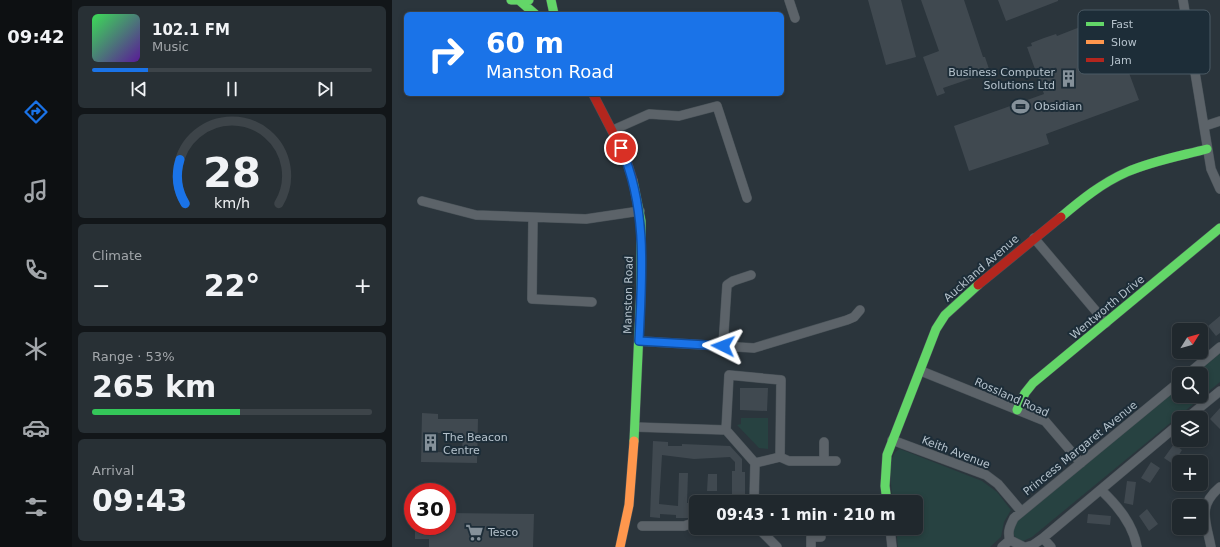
<!DOCTYPE html>
<meta charset="utf-8">
<style>
body{margin:0;font-family:"DejaVu Sans",sans-serif;background:#283035;color:#f1f3f6;height:100vh;display:flex;flex-direction:column;font-size:15px;white-space:nowrap}
*{box-sizing:border-box;margin:0}
p{font-size:13px;color:#a2a6aa}
.icon{flex:none;width:22px;height:22px;fill:none;stroke:currentColor;stroke-width:2;stroke-linecap:round;stroke-linejoin:round}
.map{position:relative;flex:1;overflow:hidden}
.panel{display:flex;flex-direction:column;gap:6px;padding:6px;background:#121619;width:320px}
.panel>*{flex:none}
.banner{position:absolute;left:12px;top:12px;width:380px;height:84px;border-radius:6px;box-shadow:0 2px 6px #0003,0 0 0 1px #3d4449;background:#1a73e8;color:#fff;overflow:hidden}
.needle{width:26px;rotate:53deg}
.controls{position:absolute;left:780px;top:323px;display:grid;gap:8px}
.controls a{display:grid;place-items:center;width:36px;height:36px;border-radius:6px;background:#20282d;box-shadow:0 2px 6px #0003,0 0 0 1px #3d4449;font-size:20px}
.speed{position:absolute;left:12px;top:483px;display:flex;gap:8px;font-size:20px;font-weight:700;text-align:center}
.speed>*{display:grid;place-content:center;width:52px;height:52px;border-radius:50%;background:#20282d;box-shadow:0 2px 6px #0003,0 0 0 1px #3d4449;line-height:1}
.speed .limit{border:6px solid #d22;background:#fff;color:#111}
.pin{position:absolute;display:grid;place-items:center;width:34px;height:34px;color:#fff;margin:-17px;border:2px solid #fff;border-radius:50%;box-shadow:0 1px 4px #0007}
.me{position:absolute;width:44px;margin:-22px;rotate:273deg;stroke-linejoin:round;filter:drop-shadow(0 0 3px #0008)}
.turn{display:flex;align-items:center;gap:14px;height:84px;padding:0 16px;font-size:18px}
.turn .icon{width:52px;height:52px;stroke-width:2.5}
.turn b{display:block;font-size:28px;line-height:34px}
.big{font-size:30px;font-weight:600;line-height:1.1}
.panel .widget{flex:1;display:flex;flex-direction:column;justify-content:center;gap:6px;min-width:0;padding:0 14px;border-radius:6px;background:#283035}
.panel .dial{align-items:center;gap:0}
.dial svg{height:104px;overflow:visible;fill:none;stroke:#3d4449;stroke-width:7;stroke-linecap:round;text-anchor:middle}
.dial text{fill:#f1f3f6;stroke:none}
.song{display:flex;align-items:center;gap:12px}
.cover{width:48px;height:48px;border-radius:6px;background:linear-gradient(135deg,hsl(130 70% 55%),hsl(270 70% 35%))}
.played{height:4px;border-radius:2px;background:linear-gradient(90deg,#1a73e8 20%,#3d4449 20%)}
.keys{display:flex;justify-content:space-around;direction:ltr}
.heat{display:flex;justify-content:space-between;align-items:center;font-size:22px;direction:ltr}
.charge{height:6px;border-radius:3px;background:linear-gradient(90deg,#34c759 53%,#3d4449 0)}
.trip{position:absolute;left:297px;top:495px;width:234px;height:40px;border-radius:6px;background:#20282d;box-shadow:0 2px 6px #0003,0 0 0 1px #3d4449;font-weight:600;line-height:40px;text-align:center}
main{display:flex;flex:1;min-height:0}
.tab-bar{display:flex;flex-direction:column;width:72px;justify-content:space-around;align-items:center;background:#0d1012;color:#a2a6aa}
.tab-bar .icon{width:28px;height:28px}
.tab-bar .active{color:#1a73e8}
.tab-bar b{font-size:18px;color:#f1f3f6}
.map>svg:first-child{display:block}
.green{fill:#274241}
.building{fill:#404950;fill-rule:evenodd}
.lines{fill:none;stroke-linecap:round;stroke-linejoin:round}
.street-casing{stroke:#495258;stroke-width:10}
.fast-casing{stroke:#495258;stroke-width:10}
.slow-casing{stroke:#495258;stroke-width:10}
.jam-casing{stroke:#495258;stroke-width:10}
.street{stroke:#5c6369;stroke-width:9}
.fast{stroke:#63d668;stroke-width:9}
.slow{stroke:#ff974d;stroke-width:9}
.jam{stroke:#b3261e;stroke-width:9}
.route-casing{stroke:#114b97;stroke-width:10}
.route{stroke:#1a73e8;stroke-width:7}
.labels{text-anchor:middle;stroke-width:4;stroke-linejoin:round;paint-order:stroke}
.poi-label{font-size:11px;fill:#b5c2cc;stroke:#1d2d38;text-anchor:start}
.street-label{font-size:11px;fill:#b5c2cc;stroke:#1d2d38}
.key{fill:#1d2d38;stroke:#4b5a64;stroke-width:1}
.key-label{font-size:11px;fill:#b5c2cc}
</style>
<main>
<nav class="tab-bar">
<b>09:42</b>
<svg class="icon active" aria-label="directions" viewBox="0 0 24 24"><path d="M12 3l9 9-9 9-9-9zM9 14v-3h6M13 9l2 2-2 2"/></svg>
<svg class="icon" aria-label="music" viewBox="0 0 24 24"><path d="M9 18V5l10-2v13"/><circle cx="6" cy="18" r="3"/><circle cx="16" cy="16" r="3"/></svg>
<svg class="icon" aria-label="phone" viewBox="0 0 24 24"><path d="M5 4h4l2 5-3 2q2 4 5 5l2-3 5 2v4C11 20 4 13 5 4z"/></svg>
<svg class="icon" aria-label="climate" viewBox="0 0 24 24"><path d="M12 3v18M4 7l16 10M4 17L20 7"/></svg>
<svg class="icon" aria-label="car" viewBox="0 0 24 24"><path d="M5 17H2v-5l4-1 3-4h7l3 4 3 1v5h-3M9 17h6M6 11h13"/><circle cx="7" cy="17" r="2"/><circle cx="17" cy="17" r="2"/></svg>
<svg class="icon" aria-label="filters" viewBox="0 0 24 24"><path d="M4 7h16M4 17h16"/><circle cx="9" cy="7" r="2"/><circle cx="15" cy="17" r="2"/></svg>
</nav>
<section class="panel">
<div class="widget">
<div class="song"><i class="cover"></i><div><b>102.1 FM</b><p>Music</p></div></div>
<div class="played"></div>
<div class="keys"><svg class="icon" aria-label="previous" viewBox="0 0 24 24"><path d="M18 5L8 12l10 7zM5 5v14"/></svg><svg class="icon" aria-label="pause" viewBox="0 0 24 24"><path d="M8 5v14M16 5v14"/></svg><svg class="icon" aria-label="next" viewBox="0 0 24 24"><path d="M6 5l10 7-10 7zM19 5v14"/></svg></div>
</div>
<div class="widget dial"><svg viewBox="0 0 100 80">
<path d="M14 69A42 42 0 1 1 86 69"/>
<path d="M14 69A42 42 0 0 1 10 35" stroke="#1a73e8"/>
<text x="50" y="56" font-size="32" font-weight="700">28</text>
<text x="50" y="72" font-size="11">km/h</text>
</svg></div>
<div class="widget"><p>Climate</p>
<div class="heat"><a>−</a><b class="big">22°</b><a>+</a></div>
</div>
<div class="widget"><p>Range · 53%</p><b class="big">265 km</b><div class="charge"></div></div>
<div class="widget"><p>Arrival</p><b class="big">09:43</b></div>
</section>
<div class="map">
<svg width="828" height="547" viewBox="0 0 828 547">
<rect width="100%" height="100%" fill="#2b353c"/>
<!-- green -->
<path class="green" d="M828,350v32l-188,155 -9,4 -5,-1 -6,-7 1,-9 166,-140v12h22v-22h-10z
M349,418h27v31l-9,-1 -22,-23 4,-1z
M508,449l82,32 15,11 14,18 -7,12 -3,15 -11,10h-92l-2,-19h20v-26h-23c-1,-12 -8,-48 7,-53z"/>
<!-- building -->
<path class="building" d="M476,0h33l15,57 -30,8z
M529,0h43l19,57h2l5,15 -47,16 2,5 -8,3 -14,-39 16,-6z
M606,0h60v1l-52,20z
M716,16l31,84 -93,34 3,10 -80,27 -15,-45 90,-32 -17,-47 5,-1 -1,-3 13,-5 12,-4 1,2z
M828,316v17l-4,3 -8,-10z
M348,388h28l-1,23 -27,-1z
M828,408v21l-10,-10z
M30,413l16,1v5h40l-1,44 -56,-1zM46,433h25l-1,20 -25,-1z
M261,441l15,1v4h14v-2l48,2 12,13v13h3v30h-13v-31h3v-9l-5,-5 -36,2 -32,-4 -3,49 19,2 1,-33h9l-1,30h4l-1,15h-14v-3l-16,-1v4l-10,-1z
M782,444l8,6 -9,14 -9,-6z
M759,462l9,6 -10,15 -9,-5z
M316,474h9v17h-10z
M735,481l9,1 -3,23 -9,-2z
M755,509l11,15 -9,7 -10,-15z
M55,513l87,1 -1,33h-104v-8h-14v-13h32z
M696,514l23,2 -1,9 -23,-2z"/>
<g class="lines">
<defs>
<path id="street" d="M397,0l6,18
M791,0l28,169 9,20
M813,126l15,-5
M221,130l36,-16 30,2 38,-10 30,92
M30,201l54,14 110,4 54,-8
M141,218l-1,81 60,3
M642,238l72,85
M247,341l115,7 93,-28 7,-3 6,-7
M331,346l4,-61 6,-4 18,-6
M529,371l124,50 36,42
M796,374l32,-27
M795,418l33,-27
M243,427l91,3 29,33 -1,39
M334,430l3,-55 52,5 -1,77
M500,440l94,35 12,9 23,27
M432,461v-19
M363,463l25,-6 9,4h47
M709,490c17,16 32,34 36,57
M250,526h42l12,-4
M331,528l4,3 27,-3
M362,528l8,4 15,15
M498,528l2,19
M651,538l8,9
M419,547v-10h10
M610,547l8,-7
M632,547l-14,-7c-3,-8 0,-14 4,-22l165,-136
M634,547l7,-2 10,-7 136,-114
M819,547c-5,-26 -14,-41 9,-60"/>
<path id="fast" d="M119,0h18
M159,0l3,14
M128,1l15,13
M241,181l8,40v67l-7,153
M669,217c20,-17 41,-34 66,-45 25,-11 53,-16 80,-23
M625,410l8,-17 8,-10 187,-155
M495,502l-2,-16 2,-31 49,-126 9,-14 33,-30"/>
<path id="slow" d="M228,547l9,-42 5,-64"/>
<path id="jam" d="M201,94l32,62 8,25
M586,285l83,-68"/>
</defs>
<!-- street casing -->
<use href="#street" class="street-casing"/>
<!-- fast casing -->
<use href="#fast" class="fast-casing"/>
<!-- slow casing -->
<use href="#slow" class="slow-casing"/>
<!-- jam casing -->
<use href="#jam" class="jam-casing"/>
<!-- street -->
<use href="#street" class="street"/>
<!-- fast -->
<use href="#fast" class="fast"/>
<!-- slow -->
<use href="#slow" class="slow"/>
<!-- jam -->
<use href="#jam" class="jam"/>
</g>
<g class="lines">
<defs>
<path id="route" d="M229,148c27,61 21,128 18,193l84,5"/>
</defs>
<!-- route casing -->
<use href="#route" class="route-casing"/>
<!-- route -->
<use href="#route" class="route"/>
</g>
<!-- icons -->
<defs>
<symbol id="building-bare" viewBox="-9 -9 18 18"><path d="M-4-6H4V6H1V3H-1V6H-4ZM-2.5-4.3h1.7v1.8h-1.7ZM.8-4.3h1.7v1.8H.8ZM-2.5-1h1.7V.8h-1.7ZM.8-1h1.7V.8H.8Z" fill="#85919a" stroke="#1d2d38" stroke-width="2.5" paint-order="stroke"/></symbol>
<symbol id="stadium-bare" viewBox="-9 -9 18 18"><path d="M0-5a6.5 5 0 1 0 0 10a6.5 5 0 1 0 0-10ZM-3.5-1.8h7v3.6h-7Z" fill="#85919a" stroke="#1d2d38" stroke-width="2.5" paint-order="stroke"/></symbol>
<symbol id="supermarket-bare" viewBox="-9 -9 18 18"><path d="M-6-5.5h2.5l.6 2H6L4.5 2H-2.5L-4.4-4H-6ZM-1.5 3.2a1.3 1.3 0 1 0 .1 0ZM3 3.2a1.3 1.3 0 1 0 .1 0Z" fill="#85919a" stroke="#1d2d38" stroke-width="2.5" paint-order="stroke"/></symbol>
</defs>
<g fill-rule="evenodd">
<use href="#building-bare" x="664" y="66" width="25" height="25"/>
<use href="#stadium-bare" x="616" y="94" width="25" height="25"/>
<use href="#building-bare" x="26" y="430" width="25" height="25"/>
<use href="#supermarket-bare" x="70" y="520" width="25" height="25"/>
</g>
<g class="labels">
<!-- poi labels -->
<g class="poi-label">
<text x="663" y="76" text-anchor="end">Business Computer<tspan x="663" dy="13">Solutions Ltd</tspan></text>
<text x="642" y="110">Obsidian</text>
<text x="51" y="441">The Beacon<tspan x="51" dy="13">Centre</tspan></text>
<text x="96" y="536">Tesco</text>
</g>
<!-- street labels -->
<g class="street-label">
<text transform="translate(589 268) rotate(-41)" y="4">Auckland Avenue</text>
<text transform="translate(236 295) rotate(-89)" y="4">Manston Road</text>
<text transform="translate(715 307) rotate(-40)" y="4">Wentworth Drive</text>
<text transform="translate(620 397) rotate(24)" y="4">Rossland Road</text>
<text transform="translate(688 448) rotate(-39)" y="4">Princess Margaret Avenue</text>
<text transform="translate(564 452) rotate(21)" y="4">Keith Avenue</text>
</g>
</g>
<!-- legend -->
<rect x="686" y="10" width="132" height="64" rx="6" class="key"/>
<rect x="694" y="22" width="18" height="4" fill="#63d668"/>
<rect x="694" y="40" width="18" height="4" fill="#ff974d"/>
<rect x="694" y="58" width="18" height="4" fill="#b3261e"/>
<g class="key-label">
<text x="719" y="28">Fast</text>
<text x="719" y="46">Slow</text>
<text x="719" y="64">Jam</text>
</g>
</svg>
<div class="controls">
<a><svg class="needle" viewBox="-14 -14 28 28"><path d="M0-13l5 13h-10z" fill="#e53935"/><path d="M0 13l5-13h-10z" fill="#a2a6aa"/></svg></a>
<a><svg class="icon" aria-label="search" viewBox="0 0 24 24"><circle cx="10" cy="10" r="6"/><path d="M15 15l6 6"/></svg></a>
<a><svg class="icon" aria-label="layers" viewBox="0 0 24 24"><path d="M12 4l9 5-9 5-9-5zM3 14l9 5 9-5"/></svg></a>
<a>+</a>
<a>−</a>
</div>
<div class="speed"><div class="limit">30</div></div>
<div class="pin" style="left:229px;top:148px;background:#d93025"><svg class="icon" aria-label="arrive" viewBox="0 0 24 24"><path d="M6 21V4h12l-3 4 3 4H6"/></svg></div>
<svg class="me" style="left:331px;top:346px" viewBox="-20 -20 40 40"><path d="M0-17L14 15 0 8-14 15z" fill="#1a73e8" stroke="#fff" stroke-width="4"/></svg>
<div class="trip">09:43 · 1 min · 210 m</div>
<div class="banner">
<div class="turn"><svg class="icon" aria-label="right" viewBox="0 0 24 24"><path d="M7 20v-9h11M14 6l5 5-5 5"/></svg><div><b>60 m</b>Manston Road</div></div>
</div>
</div>
</main>
